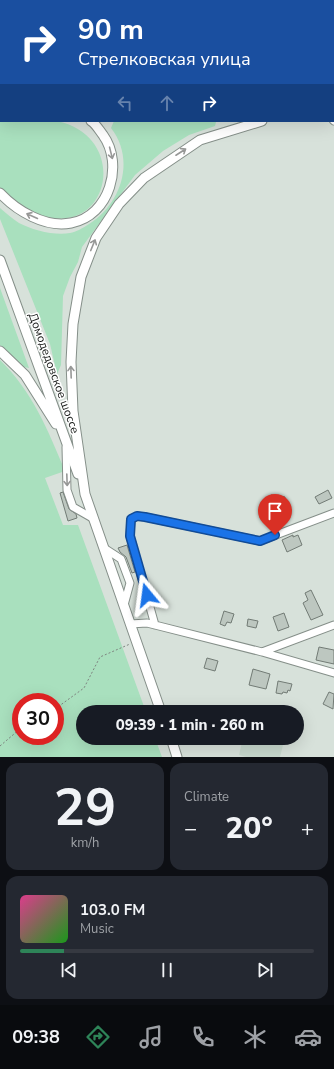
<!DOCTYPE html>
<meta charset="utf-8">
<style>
body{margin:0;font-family:"Nunito Sans",sans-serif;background:#242831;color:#f1f3f6;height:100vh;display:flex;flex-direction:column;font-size:15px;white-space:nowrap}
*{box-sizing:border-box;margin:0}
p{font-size:13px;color:#9ea1a6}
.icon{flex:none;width:22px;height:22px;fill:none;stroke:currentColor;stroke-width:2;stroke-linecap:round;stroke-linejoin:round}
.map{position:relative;height:757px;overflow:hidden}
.details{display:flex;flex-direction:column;gap:6px;padding:6px;background:#0d0f14;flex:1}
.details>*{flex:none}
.hud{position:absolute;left:0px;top:0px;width:334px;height:122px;box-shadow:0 4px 16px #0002;background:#1a4fa0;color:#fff;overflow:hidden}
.speed{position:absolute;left:12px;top:693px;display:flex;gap:8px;font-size:20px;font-weight:700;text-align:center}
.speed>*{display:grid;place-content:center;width:52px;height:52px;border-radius:50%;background:#171b24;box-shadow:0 4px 16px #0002;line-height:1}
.speed .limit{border:6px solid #d22;background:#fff;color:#111}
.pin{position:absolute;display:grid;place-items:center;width:34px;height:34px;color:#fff;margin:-41px -17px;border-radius:50% 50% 50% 0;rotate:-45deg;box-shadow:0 0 4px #0007}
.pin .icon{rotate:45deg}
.me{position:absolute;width:44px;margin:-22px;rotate:344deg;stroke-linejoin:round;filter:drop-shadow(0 0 3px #0008)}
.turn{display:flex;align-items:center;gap:14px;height:84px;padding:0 12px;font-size:18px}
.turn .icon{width:52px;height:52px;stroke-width:2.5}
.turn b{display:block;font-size:28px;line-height:34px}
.lanes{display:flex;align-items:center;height:38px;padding:0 12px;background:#0003;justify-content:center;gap:20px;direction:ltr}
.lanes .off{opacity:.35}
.big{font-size:30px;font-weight:800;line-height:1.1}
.details .tile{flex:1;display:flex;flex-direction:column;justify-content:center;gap:6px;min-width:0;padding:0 14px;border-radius:12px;background:#242831}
.details .dial{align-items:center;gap:0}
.dial b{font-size:52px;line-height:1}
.song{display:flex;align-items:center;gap:12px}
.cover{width:48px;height:48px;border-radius:6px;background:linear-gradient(135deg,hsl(330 70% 55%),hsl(120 70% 35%))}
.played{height:4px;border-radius:2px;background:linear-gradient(90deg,#2e8458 15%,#363941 15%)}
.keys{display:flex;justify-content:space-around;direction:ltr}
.heat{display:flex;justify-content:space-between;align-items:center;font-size:22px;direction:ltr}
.details .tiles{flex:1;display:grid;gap:6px;grid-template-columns:1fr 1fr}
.tile:last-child{grid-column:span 2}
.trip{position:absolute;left:76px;top:705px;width:228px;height:40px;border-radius:20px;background:#171b24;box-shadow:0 4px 16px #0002;font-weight:800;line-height:40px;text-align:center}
.tabs{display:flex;height:64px;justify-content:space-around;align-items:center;background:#090b0e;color:#9ea1a6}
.tabs .icon{width:28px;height:28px}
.tabs .active{color:#2e8458}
.tabs b{font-size:18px;color:#f1f3f6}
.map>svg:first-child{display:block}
.built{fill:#c7d8cd}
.green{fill:#a9e0be;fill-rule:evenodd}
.building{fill:#bdc7c0;stroke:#727b75}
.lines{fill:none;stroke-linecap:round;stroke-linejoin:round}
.minor-casing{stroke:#858f89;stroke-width:9}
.major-casing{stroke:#858f89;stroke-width:11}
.highway-casing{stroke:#858f89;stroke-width:12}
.path{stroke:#7e8580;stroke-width:1;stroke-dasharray:2 2;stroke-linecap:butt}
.minor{stroke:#fff;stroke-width:7}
.major{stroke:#fff;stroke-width:9}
.highway{stroke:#fff;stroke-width:10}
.oneway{stroke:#979897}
.route-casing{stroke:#114b97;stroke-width:10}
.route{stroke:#1a73e8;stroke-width:7}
.labels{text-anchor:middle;stroke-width:3;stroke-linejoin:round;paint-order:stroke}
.street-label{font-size:12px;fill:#171a18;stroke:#fff}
</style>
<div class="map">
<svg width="334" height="757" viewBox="0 0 334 757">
<rect width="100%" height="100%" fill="#d7e1da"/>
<!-- built -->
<path class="built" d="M74,0h150l-150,1z
M243,738h12l28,7 -3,12h-34l-7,-2z"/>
<!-- green -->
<path class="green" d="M0,116l1,5h56c74,16 53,118 -17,94 -6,-2 -14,-4 -20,-7 -7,-5 -14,-13 -20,-19z
M114,121l102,1 -1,4 -26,9 -26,16 -28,24 -53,72 -4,15 -8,15 -7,19 -2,69 -4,9 -7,-30 -50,-125v-11c6,5 13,11 19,15 13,7 36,13 51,10 6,-1 13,-5 19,-9 32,-20 47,-64 22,-96z
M0,288l29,80 -5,-1 -24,-22z
M0,360c32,31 48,70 65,111l-20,7 18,47h15l68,187h-63v26h72l7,19h-162zM21,702h34v34h-34z"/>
<!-- building -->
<path class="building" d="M328,490l4,8 -13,6 -4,-7z
M63,492l6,17 7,5 1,4 -9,3 -8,-28z
M271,495l14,2 -3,15 -13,-2z
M293,535v2l5,-2 4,10 -15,7 -5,-12z
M127,545l8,27 -3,1 -6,-16 -6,-5 -2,-4z
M311,590l12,25 -12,5 -8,-17 5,-3 -3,-7z
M224,611l10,3 -3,9 -4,-1 -2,4 -5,-2z
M284,613l5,14 -11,4 -5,-14z
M248,619l10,2 -2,7 -9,-2z
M319,647l15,3v14l-18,-4z
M207,658l11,3 -3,10 -11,-3z
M253,669l17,5 -4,15 -17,-4z
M278,681l14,3 -2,7 -2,-1 -1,3 -4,-1 -1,2 -6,-1z
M329,692l5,2 -1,15 -10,-5z"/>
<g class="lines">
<defs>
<path id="minor" d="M243,0v1
M304,0l1,1
M333,11h1
M333,120l1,1
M66,447l1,43 6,17 21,12
M104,548l17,11 9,24 -6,22
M130,624l17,-1 115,29 72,-27
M155,625l-25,-89 1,-17 6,-3 8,1 115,24 74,-28
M262,652l72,21"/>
<path id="major" d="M263,0l1,1
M50,1v-1
M333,43h1
M0,49h1
M0,59h1
M333,74h1
M0,101h1
M333,113h1
M0,193c17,18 45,35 71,30 39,-7 53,-59 32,-88 -4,-5 -7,-11 -12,-14
M0,260l78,214
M0,351l25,24 31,49
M161,712l-76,-218 -12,-83 -2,-49 2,-38 8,-47 15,-39 23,-34 25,-26 56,-38 62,-19
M171,738l6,19"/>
<path id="highway" d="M0,70h1
M333,85h1
M0,87h1
M333,103h1"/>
</defs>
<!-- minor casing -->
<use href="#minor" class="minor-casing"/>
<!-- major casing -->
<use href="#major" class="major-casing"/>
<!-- highway casing -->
<use href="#highway" class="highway-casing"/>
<!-- path -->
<path class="path" d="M55,709l29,-21 16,-31 30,-13
M0,746l21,-18"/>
<!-- minor -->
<use href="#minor" class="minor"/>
<!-- major -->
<use href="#major" class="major"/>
<!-- highway -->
<use href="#highway" class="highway"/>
</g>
<!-- one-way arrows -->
<defs><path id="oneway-shaft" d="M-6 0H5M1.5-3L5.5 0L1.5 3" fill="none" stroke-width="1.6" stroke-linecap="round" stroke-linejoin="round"/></defs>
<g class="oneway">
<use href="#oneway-shaft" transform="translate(181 152) rotate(-33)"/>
<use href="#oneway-shaft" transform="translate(111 153) rotate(76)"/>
<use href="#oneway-shaft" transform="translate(32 216) rotate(-156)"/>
<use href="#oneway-shaft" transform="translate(93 245) rotate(-68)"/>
<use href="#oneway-shaft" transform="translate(71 372) rotate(-92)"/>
<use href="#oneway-shaft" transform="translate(67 480) rotate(88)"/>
</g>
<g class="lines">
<defs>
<path id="route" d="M147,595l-17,-59 1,-17 6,-3 8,1 115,24 15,-6"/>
</defs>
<!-- route casing -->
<use href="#route" class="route-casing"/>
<!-- route -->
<use href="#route" class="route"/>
</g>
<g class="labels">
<!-- street labels -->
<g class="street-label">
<text transform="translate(54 373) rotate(70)" y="4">Домодедовское шоссе</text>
</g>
</g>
</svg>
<div class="speed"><div class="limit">30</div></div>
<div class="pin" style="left:275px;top:535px;background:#d93025"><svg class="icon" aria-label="arrive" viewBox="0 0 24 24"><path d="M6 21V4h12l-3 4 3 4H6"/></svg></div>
<svg class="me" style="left:147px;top:595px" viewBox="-20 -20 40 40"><path d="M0-17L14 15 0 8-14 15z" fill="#1a73e8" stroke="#fff" stroke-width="4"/></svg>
<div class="trip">09:39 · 1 min · 260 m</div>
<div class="hud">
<div class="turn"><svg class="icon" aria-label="right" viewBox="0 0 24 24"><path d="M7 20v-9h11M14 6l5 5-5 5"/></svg><div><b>90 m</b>Стрелковская улица</div></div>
<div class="lanes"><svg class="icon off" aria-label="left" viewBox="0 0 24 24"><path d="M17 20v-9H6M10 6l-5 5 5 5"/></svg><svg class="icon off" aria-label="ahead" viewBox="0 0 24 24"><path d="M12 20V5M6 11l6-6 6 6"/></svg><svg class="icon" aria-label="right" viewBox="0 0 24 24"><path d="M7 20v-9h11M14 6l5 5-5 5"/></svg></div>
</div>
</div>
<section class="details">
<div class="tiles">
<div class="tile dial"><b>29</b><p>km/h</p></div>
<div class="tile"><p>Climate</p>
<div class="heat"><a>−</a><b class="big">20°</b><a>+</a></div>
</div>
<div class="tile">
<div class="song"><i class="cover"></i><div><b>103.0 FM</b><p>Music</p></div></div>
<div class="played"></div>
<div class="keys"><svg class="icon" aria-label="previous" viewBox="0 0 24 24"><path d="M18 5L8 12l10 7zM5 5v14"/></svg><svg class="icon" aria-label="pause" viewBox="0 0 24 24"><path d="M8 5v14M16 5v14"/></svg><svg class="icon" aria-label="next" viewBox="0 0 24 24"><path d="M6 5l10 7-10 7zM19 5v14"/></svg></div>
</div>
</div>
</section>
<nav class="tabs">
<b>09:38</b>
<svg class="icon active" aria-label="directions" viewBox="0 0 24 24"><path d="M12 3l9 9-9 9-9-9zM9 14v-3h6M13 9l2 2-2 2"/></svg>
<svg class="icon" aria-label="music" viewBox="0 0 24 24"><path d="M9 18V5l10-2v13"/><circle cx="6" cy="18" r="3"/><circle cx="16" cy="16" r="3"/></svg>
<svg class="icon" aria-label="phone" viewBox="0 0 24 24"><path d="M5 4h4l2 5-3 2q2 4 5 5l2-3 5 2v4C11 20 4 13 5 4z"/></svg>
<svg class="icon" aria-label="climate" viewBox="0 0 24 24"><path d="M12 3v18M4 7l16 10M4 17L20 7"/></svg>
<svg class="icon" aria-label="car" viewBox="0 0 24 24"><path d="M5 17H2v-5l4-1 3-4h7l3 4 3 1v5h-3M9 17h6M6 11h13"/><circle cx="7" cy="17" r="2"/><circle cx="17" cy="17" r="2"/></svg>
</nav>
